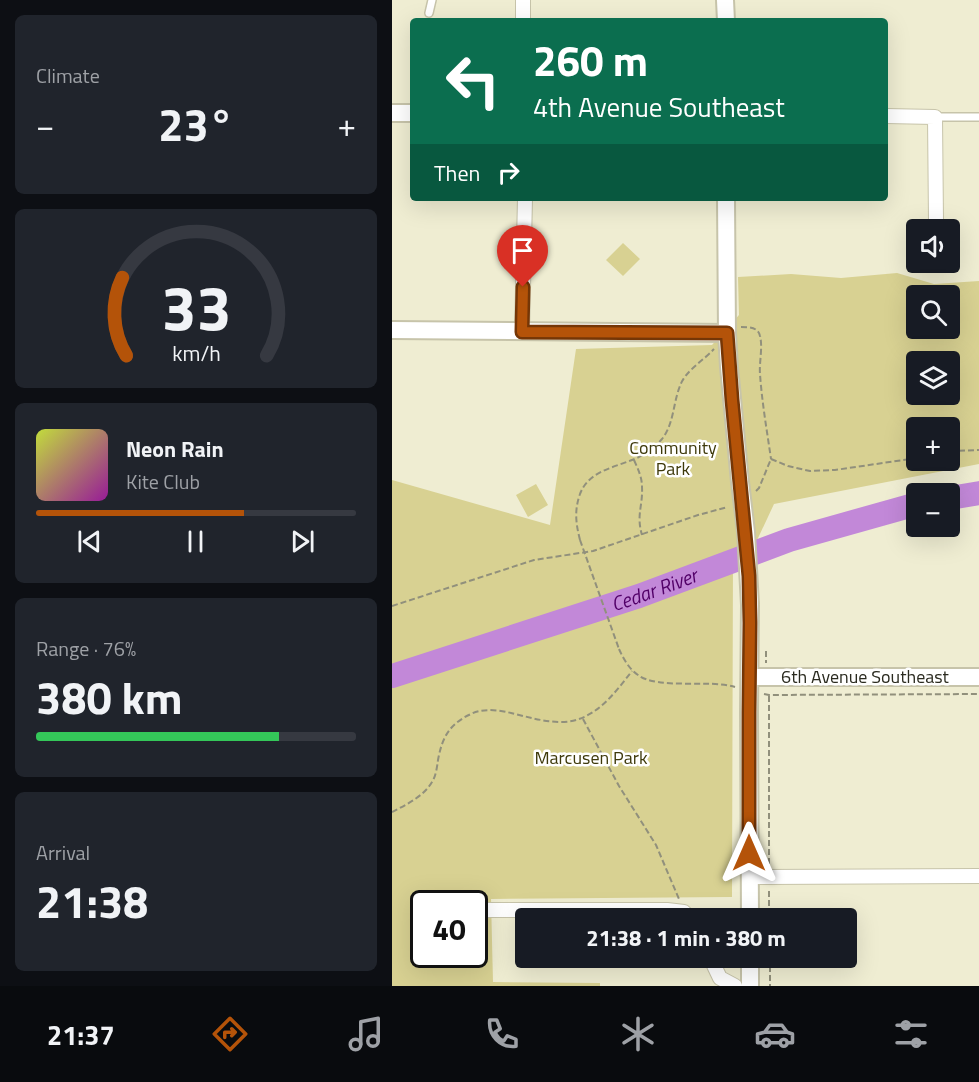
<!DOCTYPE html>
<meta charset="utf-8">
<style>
body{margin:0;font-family:"Titillium Web",sans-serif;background:#20242c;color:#f1f3f6;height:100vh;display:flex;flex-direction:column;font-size:22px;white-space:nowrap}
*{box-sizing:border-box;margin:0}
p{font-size:20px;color:#9ea1a6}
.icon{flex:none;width:33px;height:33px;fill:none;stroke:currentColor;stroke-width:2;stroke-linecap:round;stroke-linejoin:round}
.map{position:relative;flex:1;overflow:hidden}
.side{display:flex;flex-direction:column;gap:15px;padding:15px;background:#0d0f14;width:392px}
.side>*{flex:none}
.hud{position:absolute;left:18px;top:18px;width:478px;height:183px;border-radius:6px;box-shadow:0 6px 24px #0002;background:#0b6e4f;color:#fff;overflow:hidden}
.controls{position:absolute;left:514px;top:219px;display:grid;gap:12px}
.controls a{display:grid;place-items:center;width:54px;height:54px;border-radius:6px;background:#171b24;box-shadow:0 6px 24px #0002;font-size:30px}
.speed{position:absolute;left:18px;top:890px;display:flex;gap:12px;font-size:30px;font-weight:700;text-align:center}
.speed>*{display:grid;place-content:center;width:78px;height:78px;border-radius:50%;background:#171b24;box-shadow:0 6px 24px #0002;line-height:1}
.speed .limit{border:3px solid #111;border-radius:9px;background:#fff;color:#111}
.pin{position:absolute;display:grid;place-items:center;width:51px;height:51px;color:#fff;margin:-62px -26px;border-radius:50% 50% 50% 0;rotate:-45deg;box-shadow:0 0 6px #0007}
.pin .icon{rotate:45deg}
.me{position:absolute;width:66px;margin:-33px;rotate:0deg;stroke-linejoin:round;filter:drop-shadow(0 0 4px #0008)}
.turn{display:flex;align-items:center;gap:21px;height:126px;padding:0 24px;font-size:27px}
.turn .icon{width:78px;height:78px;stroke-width:2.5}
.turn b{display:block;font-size:42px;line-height:51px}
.then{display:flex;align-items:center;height:57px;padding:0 24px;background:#0003;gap:12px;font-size:22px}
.big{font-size:45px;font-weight:700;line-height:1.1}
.side .widget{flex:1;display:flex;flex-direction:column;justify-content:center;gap:9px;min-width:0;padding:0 21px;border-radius:9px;background:#20242c}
.side .dial{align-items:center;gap:0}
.dial svg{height:156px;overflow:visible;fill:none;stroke:#363941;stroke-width:7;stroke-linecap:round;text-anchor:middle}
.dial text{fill:#f1f3f6;stroke:none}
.song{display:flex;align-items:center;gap:18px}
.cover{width:72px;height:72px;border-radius:9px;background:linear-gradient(135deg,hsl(70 70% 55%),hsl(300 70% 35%))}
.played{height:6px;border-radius:3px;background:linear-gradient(90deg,#b45309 65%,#363941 65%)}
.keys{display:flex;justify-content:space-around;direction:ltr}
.heat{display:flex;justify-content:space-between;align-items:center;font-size:33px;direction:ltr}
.charge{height:9px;border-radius:4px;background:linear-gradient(90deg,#34c759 76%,#363941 0)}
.trip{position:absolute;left:123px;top:908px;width:342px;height:60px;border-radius:6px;background:#171b24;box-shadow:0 6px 24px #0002;font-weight:700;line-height:60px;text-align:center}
.menu{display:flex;height:96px;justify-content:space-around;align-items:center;background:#090b0e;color:#9ea1a6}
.menu .icon{width:42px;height:42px}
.menu .selected{color:#b45309}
.menu b{font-size:27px;color:#f1f3f6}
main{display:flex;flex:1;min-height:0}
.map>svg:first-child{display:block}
.green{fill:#d8d192;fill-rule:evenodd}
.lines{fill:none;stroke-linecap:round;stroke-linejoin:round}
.river{stroke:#c288d8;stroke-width:24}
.service-casing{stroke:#c7c4aa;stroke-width:10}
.minor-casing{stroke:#c7c4aa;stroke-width:16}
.tertiary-casing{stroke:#c7c4aa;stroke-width:20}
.path{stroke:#91907c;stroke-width:2;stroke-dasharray:6 3;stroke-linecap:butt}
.service{stroke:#fff;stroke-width:7}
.minor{stroke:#fff;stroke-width:14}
.tertiary{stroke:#fff;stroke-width:16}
.tertiary-bridge-casing{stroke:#c7c4aa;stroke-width:20;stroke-linecap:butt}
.path-bridge{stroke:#91907c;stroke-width:2;stroke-dasharray:6 3;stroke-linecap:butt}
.tertiary-bridge{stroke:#fff;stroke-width:16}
.route-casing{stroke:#753606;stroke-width:15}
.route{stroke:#b45309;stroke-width:10}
.labels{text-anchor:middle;stroke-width:5;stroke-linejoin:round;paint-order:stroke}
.park-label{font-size:18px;fill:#3e390b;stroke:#fff}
.street-label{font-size:18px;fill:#2a2a1f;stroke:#fff}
.water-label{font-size:20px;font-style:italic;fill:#520068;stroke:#fff}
</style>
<main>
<section class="side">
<div class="widget"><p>Climate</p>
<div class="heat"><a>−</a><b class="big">23°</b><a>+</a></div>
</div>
<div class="widget dial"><svg viewBox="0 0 100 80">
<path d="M14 69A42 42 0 1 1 86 69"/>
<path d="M14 69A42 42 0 0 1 12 29" stroke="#b45309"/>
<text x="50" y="56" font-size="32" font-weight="700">33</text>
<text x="50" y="72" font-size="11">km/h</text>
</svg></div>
<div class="widget">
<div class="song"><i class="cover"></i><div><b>Neon Rain</b><p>Kite Club</p></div></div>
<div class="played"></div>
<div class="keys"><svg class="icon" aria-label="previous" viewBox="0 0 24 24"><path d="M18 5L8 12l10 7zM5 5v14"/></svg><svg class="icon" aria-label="pause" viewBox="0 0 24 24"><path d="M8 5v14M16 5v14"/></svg><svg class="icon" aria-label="next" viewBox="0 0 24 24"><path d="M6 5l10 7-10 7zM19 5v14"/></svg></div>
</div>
<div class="widget"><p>Range · 76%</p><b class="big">380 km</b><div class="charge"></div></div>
<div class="widget"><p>Arrival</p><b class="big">21:38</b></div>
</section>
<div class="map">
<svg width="588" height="986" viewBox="0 0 588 986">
<rect width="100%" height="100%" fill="#efedd2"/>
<!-- green -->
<path class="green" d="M231,243l17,16 -17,17 -17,-16z
M505,273l37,11 45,-3v183l-205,40 -22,47 -19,4 -1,342 -241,2 2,83 107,1v3h-208v-506l158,45 26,-176 136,-4 27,-30 -1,-38 53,-3 50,4zM525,296h33v32h-33zM525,362h33v32h-33zM525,428h33v32h-33zM32,903h50v51h-50z
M144,484l12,21 -20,12 -12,-22z"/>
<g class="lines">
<!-- river -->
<g class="river">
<path d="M558,498l30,-5"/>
<path id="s1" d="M0,676l247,-80 150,-56 128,-36"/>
</g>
<defs>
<path id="service" d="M37,13l3,-13
M543,117h45"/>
<path id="minor" d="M131,21v-21
M494,116l49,1 1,105
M130,332l3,-134
M357,877l231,-1
M94,910h181l17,2 5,6
M318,957l10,21 15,8"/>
<path id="tertiary" d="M333,0l1,21
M0,113h21
M334,198l1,135 2,34 11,115
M0,330l335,3
M358,677h230
M358,918l-1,-206 1,-107
M358,957v29"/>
</defs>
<!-- service casing -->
<use href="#service" class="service-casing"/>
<!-- minor casing -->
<use href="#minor" class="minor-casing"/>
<!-- tertiary casing -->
<use href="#tertiary" class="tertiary-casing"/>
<!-- path -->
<path class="path" d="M349,327c8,0 17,0 19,9 3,11 -1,27 0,38 2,29 7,57 11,85
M558,451l30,-1
M379,459l17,7 22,5 25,-1 82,-12
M242,460c4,9 8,17 8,27 1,19 -6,28 0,48
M364,491l3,-3 12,-29
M188,540c-4,-16 -6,-29 0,-46 8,-22 32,-26 52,-34 11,-4 22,-12 30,-21 12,-15 11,-36 18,-53 5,-15 23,-25 34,-37
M0,606l142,-46 59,-9 105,-36 30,-8
M227,649c4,9 10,20 19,26 20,15 71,4 97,12
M374,651v12
M372,694l5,1 211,-1
M191,719l36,67 37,59 23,54
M0,812c14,-7 32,-16 40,-30 4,-6 5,-15 6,-22 4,-22 11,-36 33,-46 12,-6 28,-4 40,-1 17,4 33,9 50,9 33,0 53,-28 71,-51
M377,864v-168
M377,891v27
M378,957v29"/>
<!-- service -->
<use href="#service" class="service"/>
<!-- minor -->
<use href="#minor" class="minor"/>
<!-- tertiary -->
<use href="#tertiary" class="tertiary"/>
<defs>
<path id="tertiary-bridge" d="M348,482l6,50 4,73"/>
</defs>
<!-- tertiary-bridge casing -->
<use href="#tertiary-bridge" class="tertiary-bridge-casing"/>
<!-- path-bridge -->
<path class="path-bridge" d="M188,540l39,109"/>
<!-- tertiary-bridge -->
<use href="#tertiary-bridge" class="tertiary-bridge"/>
</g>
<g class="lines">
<defs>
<path id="route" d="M131,287l-1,45 205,1 5,67 17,176 1,47 -1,89v141"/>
</defs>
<!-- route casing -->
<use href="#route" class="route-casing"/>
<!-- route -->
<use href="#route" class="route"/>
</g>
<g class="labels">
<!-- park labels -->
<g class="park-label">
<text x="281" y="454">Community<tspan x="281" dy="21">Park</tspan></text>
<text x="199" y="764">Marcusen Park</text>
</g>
<!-- street labels -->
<g class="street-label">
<text x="473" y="683">6th Avenue Southeast</text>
</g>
<!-- water labels -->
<g class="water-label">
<text dy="7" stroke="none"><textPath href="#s1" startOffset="276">Cedar River</textPath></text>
</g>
</g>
</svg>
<div class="controls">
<a><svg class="icon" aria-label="sound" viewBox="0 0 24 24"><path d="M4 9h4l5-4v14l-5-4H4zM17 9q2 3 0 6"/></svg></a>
<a><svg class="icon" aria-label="search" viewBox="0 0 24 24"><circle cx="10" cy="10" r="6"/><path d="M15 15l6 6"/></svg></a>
<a><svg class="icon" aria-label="layers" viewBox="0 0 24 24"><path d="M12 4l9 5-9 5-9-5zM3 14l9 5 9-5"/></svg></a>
<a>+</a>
<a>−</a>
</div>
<div class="speed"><div class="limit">40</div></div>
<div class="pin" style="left:131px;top:287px;background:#d93025"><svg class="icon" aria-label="arrive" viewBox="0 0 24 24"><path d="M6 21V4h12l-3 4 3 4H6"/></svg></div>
<svg class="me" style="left:357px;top:853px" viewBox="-20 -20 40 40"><path d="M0-17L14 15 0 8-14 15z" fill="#b45309" stroke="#fff" stroke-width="4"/></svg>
<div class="trip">21:38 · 1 min · 380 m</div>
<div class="hud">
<div class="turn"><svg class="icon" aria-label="left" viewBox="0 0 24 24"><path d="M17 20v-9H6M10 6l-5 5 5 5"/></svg><div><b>260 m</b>4th Avenue Southeast</div></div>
<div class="then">Then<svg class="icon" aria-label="right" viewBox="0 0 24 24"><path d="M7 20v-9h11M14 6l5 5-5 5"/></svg></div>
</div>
</div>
</main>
<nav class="menu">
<b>21:37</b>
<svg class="icon selected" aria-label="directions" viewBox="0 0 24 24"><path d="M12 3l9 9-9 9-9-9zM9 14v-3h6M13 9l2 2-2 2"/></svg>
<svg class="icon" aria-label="music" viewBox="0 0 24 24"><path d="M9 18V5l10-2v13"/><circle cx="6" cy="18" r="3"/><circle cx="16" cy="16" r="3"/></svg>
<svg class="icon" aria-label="phone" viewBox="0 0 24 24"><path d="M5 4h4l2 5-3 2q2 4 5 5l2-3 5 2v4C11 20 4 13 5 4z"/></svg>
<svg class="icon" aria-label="climate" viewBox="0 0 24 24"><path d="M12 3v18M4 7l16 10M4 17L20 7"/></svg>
<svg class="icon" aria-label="car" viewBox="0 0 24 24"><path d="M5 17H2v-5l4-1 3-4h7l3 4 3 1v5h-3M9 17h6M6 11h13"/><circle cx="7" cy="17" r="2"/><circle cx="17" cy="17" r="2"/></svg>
<svg class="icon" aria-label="filters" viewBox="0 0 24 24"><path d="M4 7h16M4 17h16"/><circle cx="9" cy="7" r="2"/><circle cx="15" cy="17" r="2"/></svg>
</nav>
